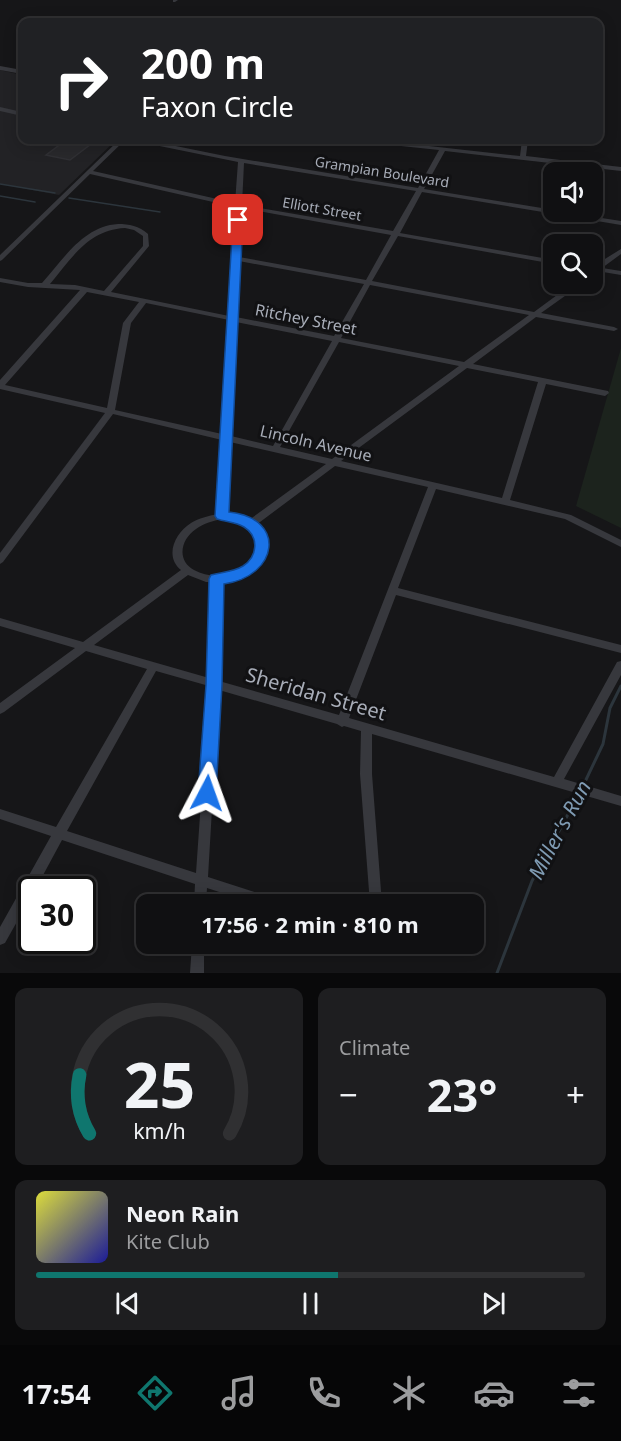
<!DOCTYPE html>
<meta charset="utf-8">
<style>
body{margin:0;font-family:"Noto Sans",sans-serif;background:#1e1e20;color:#f1f3f6;height:100vh;display:flex;flex-direction:column;font-size:22px;white-space:nowrap}
*{box-sizing:border-box;margin:0}
p{font-size:20px;color:#9c9d9f}
.icon{flex:none;width:33px;height:33px;fill:none;stroke:currentColor;stroke-width:2;stroke-linecap:round;stroke-linejoin:round}
.map{position:relative;height:973px;overflow:hidden}
.panel{display:flex;flex-direction:column;gap:15px;padding:15px;background:#09090a;flex:1}
.panel>*{flex:none}
.guide{position:absolute;left:18px;top:18px;width:585px;height:126px;border-radius:12px;box-shadow:0 3px 15px #0003,0 0 0 2px #303032;background:#202124;color:#fff;overflow:hidden}
.tools{position:absolute;left:543px;top:162px;display:grid;gap:12px}
.tools a{display:grid;place-items:center;width:60px;height:60px;border-radius:12px;background:#101012;box-shadow:0 3px 15px #0003,0 0 0 2px #303032;font-size:30px}
.speed{position:absolute;left:18px;top:876px;display:flex;gap:12px;font-size:30px;font-weight:700;text-align:center}
.speed>*{display:grid;place-content:center;width:78px;height:78px;border-radius:50%;background:#101012;box-shadow:0 3px 15px #0003,0 0 0 2px #303032;line-height:1}
.speed .limit{border:3px solid #111;border-radius:9px;background:#fff;color:#111}
.pin{position:absolute;display:grid;place-items:center;width:51px;height:51px;color:#fff;margin:-26px;border-radius:12px;box-shadow:0 3px 9px #0006}
.me{position:absolute;width:66px;margin:-33px;rotate:4deg;stroke-linejoin:round;filter:drop-shadow(0 0 4px #0008)}
.turn{display:flex;align-items:center;gap:21px;height:126px;padding:0 24px;font-size:27px}
.turn .icon{width:78px;height:78px;stroke-width:2.5}
.turn b{display:block;font-size:42px;line-height:51px}
.big{font-size:45px;font-weight:700;line-height:1.1}
.panel .widget{flex:1;display:flex;flex-direction:column;justify-content:center;gap:9px;min-width:0;padding:0 21px;border-radius:12px;background:#1e1e20}
.panel .dial{align-items:center;gap:0}
.dial svg{height:156px;overflow:visible;fill:none;stroke:#303032;stroke-width:7;stroke-linecap:round;text-anchor:middle}
.dial text{fill:#f1f3f6;stroke:none}
.song{display:flex;align-items:center;gap:18px}
.cover{width:72px;height:72px;border-radius:9px;background:linear-gradient(135deg,hsl(60 70% 55%),hsl(240 70% 35%))}
.played{height:6px;border-radius:3px;background:linear-gradient(90deg,#0f766e 55%,#303032 55%)}
.keys{display:flex;justify-content:space-around;direction:ltr}
.heat{display:flex;justify-content:space-between;align-items:center;font-size:33px;direction:ltr}
.panel .tiles{flex:1;display:grid;gap:15px;grid-template-columns:1fr 1fr}
.widget:last-child{grid-column:span 2}
.trip{position:absolute;left:136px;top:894px;width:348px;height:60px;border-radius:12px;background:#101012;box-shadow:0 3px 15px #0003,0 0 0 2px #303032;font-weight:700;line-height:60px;text-align:center}
.tabs{display:flex;height:96px;justify-content:space-around;align-items:center;background:#060607;color:#9c9d9f}
.tabs .icon{width:42px;height:42px}
.tabs .selected{color:#0f766e}
.tabs b{font-size:27px;color:#f1f3f6}
.map>svg:first-child{display:block}
.built{fill:#222225}
.green{fill:#1c231d}
.lines{fill:none;stroke-linecap:round;stroke-linejoin:round}
.stream-far1{stroke:#2c353c;stroke-width:1.5}
.stream{stroke:#2c353c;stroke-width:3}
.building{fill:#29292c;stroke:#303034;stroke-width:1.5}
.minor{fill:#37383d;fill-rule:evenodd}
.route{fill:#1a73e8;stroke:#114b97;stroke-width:1.5}
.labels{text-anchor:middle;stroke-width:6;stroke-linejoin:round;paint-order:stroke}
.far-street-label{font-size:14px;fill:#a8adb8;stroke:#111113}
.street-label{font-size:16px;fill:#a8adb8;stroke:#111113}
.near-street-label{font-size:20px;fill:#a8adb8;stroke:#111113}
.near-water-label{font-size:21px;font-style:italic;fill:#7f9bb3;stroke:#111113}
</style>
<div class="map">
<svg width="621" height="973" viewBox="0 0 621 973">
<rect width="100%" height="100%" fill="#161618"/>
<!-- built -->
<path class="built" d="M0,70l22,5v65h94l-57,55 -59,-11z"/>
<!-- green -->
<path class="green" d="M621,348v180l-45,-22z"/>
<g class="lines">
<!-- stream-far1 -->
<path class="stream-far1" d="M0,184l55,9
M0,196l35,6
M69,198l91,14"/>
<!-- stream -->
<path class="stream" d="M583,786l20,-42 7,-36 11,-22
M497,973l35,-92 47,-87"/>
</g>
<!-- building -->
<path class="building" d="M66,140h21l8,1 -25,19 -24,-5z"/>
<g class="lines">
<!-- minor -->
<path class="minor" d="M173,0h5l-3,2h-2z
M0,66l22,4v4l-22,-4z
M0,107l22,5v4l-22,-5z
M119,140h6l-32,31 142,32 3,-41 -98,-20 -3,-2h9l79,16 193,32 21,-38 -76,-8 -3,-2h15l145,16 2,-16h6l-2,16 95,11v4l-176,-20 -21,38 130,21v2h9l58,9v4l-199,-33 -22,41 154,27v4l-156,-28 -26,45 162,31 38,-28h7v2l-38,27 73,14 4,2 -4,2 -78,-14 -63,47 135,27 1,2 -4,3 -59,-12 -36,116 61,15 50,25v7l-56,-28 -129,-30 -38,99 223,57v8l-225,-58 -47,123 205,59 63,-115 4,-1v14l-57,104 57,17v10l-249,-72v40l10,130h-12l-10,-130 1,-43 -17,-5 -2,1 -5,-3 -118,-34 -11,187 65,21 4,2 2,4h-23l-49,-16 -1,16h-12l1,-20 -133,-44 -27,50h-3v5l-27,48 -5,2v-18l51,-91 -51,-17v-10l56,18 91,-158 -61,-18 -82,61 -4,2v-11l75,-55 -75,-22v-8l83,24 98,-72c-17,-14 -6,-37 10,-47 8,-5 17,-7 27,-9l4,-74 -109,-26 -110,148 -3,2v-11l105,-140 -105,-24v-9l80,-90 -52,-3 -28,-5v-4l28,5h14c21,-23 41,-57 76,-59 11,0 21,2 30,10l1,12 -38,46 118,24 6,-109 -145,-33 -88,86 -2,1v-6zM244,163l172,28 -23,40 -151,-26zM242,208l149,27 -25,45 -127,-23zM125,228l9,2 9,6v10l-39,45 -29,-6 -25,-1c22,-26 38,-54 75,-56zM239,261l125,23 -30,52 -98,-19zM370,285l159,30 -65,47 -123,-24zM87,292l52,10 -16,21 -16,85 -102,-23zM146,303l83,17 -7,114 -107,-24 16,-87zM236,322l96,19 -59,105 -42,-10zM339,342l120,24 -127,93 -52,-12zM467,368l71,14 -36,116 -161,-37zM230,442l96,22 -77,56 -22,-6zM335,466l93,21 -89,228 -120,-34 2,-99c28,1 64,-35 35,-57zM222,519c6,1 13,2 18,4 43,19 -5,69 -46,47 -18,-10 -13,-31 2,-41 8,-6 17,-8 26,-10zM188,575l18,7h5l-2,96 -115,-33zM156,671l53,15 -13,187 -129,-42z
M621,249v5l-19,14 19,3v4l-24,-4 -5,3v-7z
M192,944h12v29h-14z"/>
</g>
<!-- route -->
<path class="route" d="M238,217l5,3 -14,292c58,6 50,64 -5,72l-2,101 -6,108 -3,6 -6,2 -6,-2 -3,-6 8,-108 3,-106 2,-4c11,-3 22,-3 32,-9 14,-9 17,-29 1,-39 -8,-5 -18,-5 -27,-8l-2,-3 18,-296z"/>
<g class="labels">
<!-- far-street labels -->
<g class="far-street-label">
<text transform="translate(382 172) rotate(9)" y="5">Grampian Boulevard</text>
<text transform="translate(322 209) rotate(10)" y="5">Elliott Street</text>
</g>
<!-- street labels -->
<g class="street-label">
<text transform="translate(306 319) rotate(11)" y="6">Ritchey Street</text>
<text transform="translate(316 443) rotate(13)" y="6">Lincoln Avenue</text>
</g>
<!-- near-street labels -->
<g class="near-street-label">
<text transform="translate(316 694) rotate(16)" y="7">Sheridan Street</text>
</g>
<!-- near-water labels -->
<g class="near-water-label">
<text transform="translate(560 830) rotate(-62)" y="7">Miller's Run</text>
</g>
</g>
</svg>
<div class="tools">
<a><svg class="icon" aria-label="sound" viewBox="0 0 24 24"><path d="M4 9h4l5-4v14l-5-4H4zM17 9q2 3 0 6"/></svg></a>
<a><svg class="icon" aria-label="search" viewBox="0 0 24 24"><circle cx="10" cy="10" r="6"/><path d="M15 15l6 6"/></svg></a>
</div>
<div class="speed"><div class="limit">30</div></div>
<div class="pin" style="left:238px;top:220px;background:#d93025"><svg class="icon" aria-label="arrive" viewBox="0 0 24 24"><path d="M6 21V4h12l-3 4 3 4H6"/></svg></div>
<svg class="me" style="left:207px;top:793px" viewBox="-20 -20 40 40"><path d="M0-17L14 15 0 8-14 15z" fill="#1a73e8" stroke="#fff" stroke-width="4"/></svg>
<div class="trip">17:56 · 2 min · 810 m</div>
<div class="guide">
<div class="turn"><svg class="icon" aria-label="right" viewBox="0 0 24 24"><path d="M7 20v-9h11M14 6l5 5-5 5"/></svg><div><b>200 m</b>Faxon Circle</div></div>
</div>
</div>
<section class="panel">
<div class="tiles">
<div class="widget dial"><svg viewBox="0 0 100 80">
<path d="M14 69A42 42 0 1 1 86 69"/>
<path d="M14 69A42 42 0 0 1 9 39" stroke="#0f766e"/>
<text x="50" y="56" font-size="32" font-weight="700">25</text>
<text x="50" y="72" font-size="11">km/h</text>
</svg></div>
<div class="widget"><p>Climate</p>
<div class="heat"><a>−</a><b class="big">23°</b><a>+</a></div>
</div>
<div class="widget">
<div class="song"><i class="cover"></i><div><b>Neon Rain</b><p>Kite Club</p></div></div>
<div class="played"></div>
<div class="keys"><svg class="icon" aria-label="previous" viewBox="0 0 24 24"><path d="M18 5L8 12l10 7zM5 5v14"/></svg><svg class="icon" aria-label="pause" viewBox="0 0 24 24"><path d="M8 5v14M16 5v14"/></svg><svg class="icon" aria-label="next" viewBox="0 0 24 24"><path d="M6 5l10 7-10 7zM19 5v14"/></svg></div>
</div>
</div>
</section>
<nav class="tabs">
<b>17:54</b>
<svg class="icon selected" aria-label="directions" viewBox="0 0 24 24"><path d="M12 3l9 9-9 9-9-9zM9 14v-3h6M13 9l2 2-2 2"/></svg>
<svg class="icon" aria-label="music" viewBox="0 0 24 24"><path d="M9 18V5l10-2v13"/><circle cx="6" cy="18" r="3"/><circle cx="16" cy="16" r="3"/></svg>
<svg class="icon" aria-label="phone" viewBox="0 0 24 24"><path d="M5 4h4l2 5-3 2q2 4 5 5l2-3 5 2v4C11 20 4 13 5 4z"/></svg>
<svg class="icon" aria-label="climate" viewBox="0 0 24 24"><path d="M12 3v18M4 7l16 10M4 17L20 7"/></svg>
<svg class="icon" aria-label="car" viewBox="0 0 24 24"><path d="M5 17H2v-5l4-1 3-4h7l3 4 3 1v5h-3M9 17h6M6 11h13"/><circle cx="7" cy="17" r="2"/><circle cx="17" cy="17" r="2"/></svg>
<svg class="icon" aria-label="filters" viewBox="0 0 24 24"><path d="M4 7h16M4 17h16"/><circle cx="9" cy="7" r="2"/><circle cx="15" cy="17" r="2"/></svg>
</nav>
